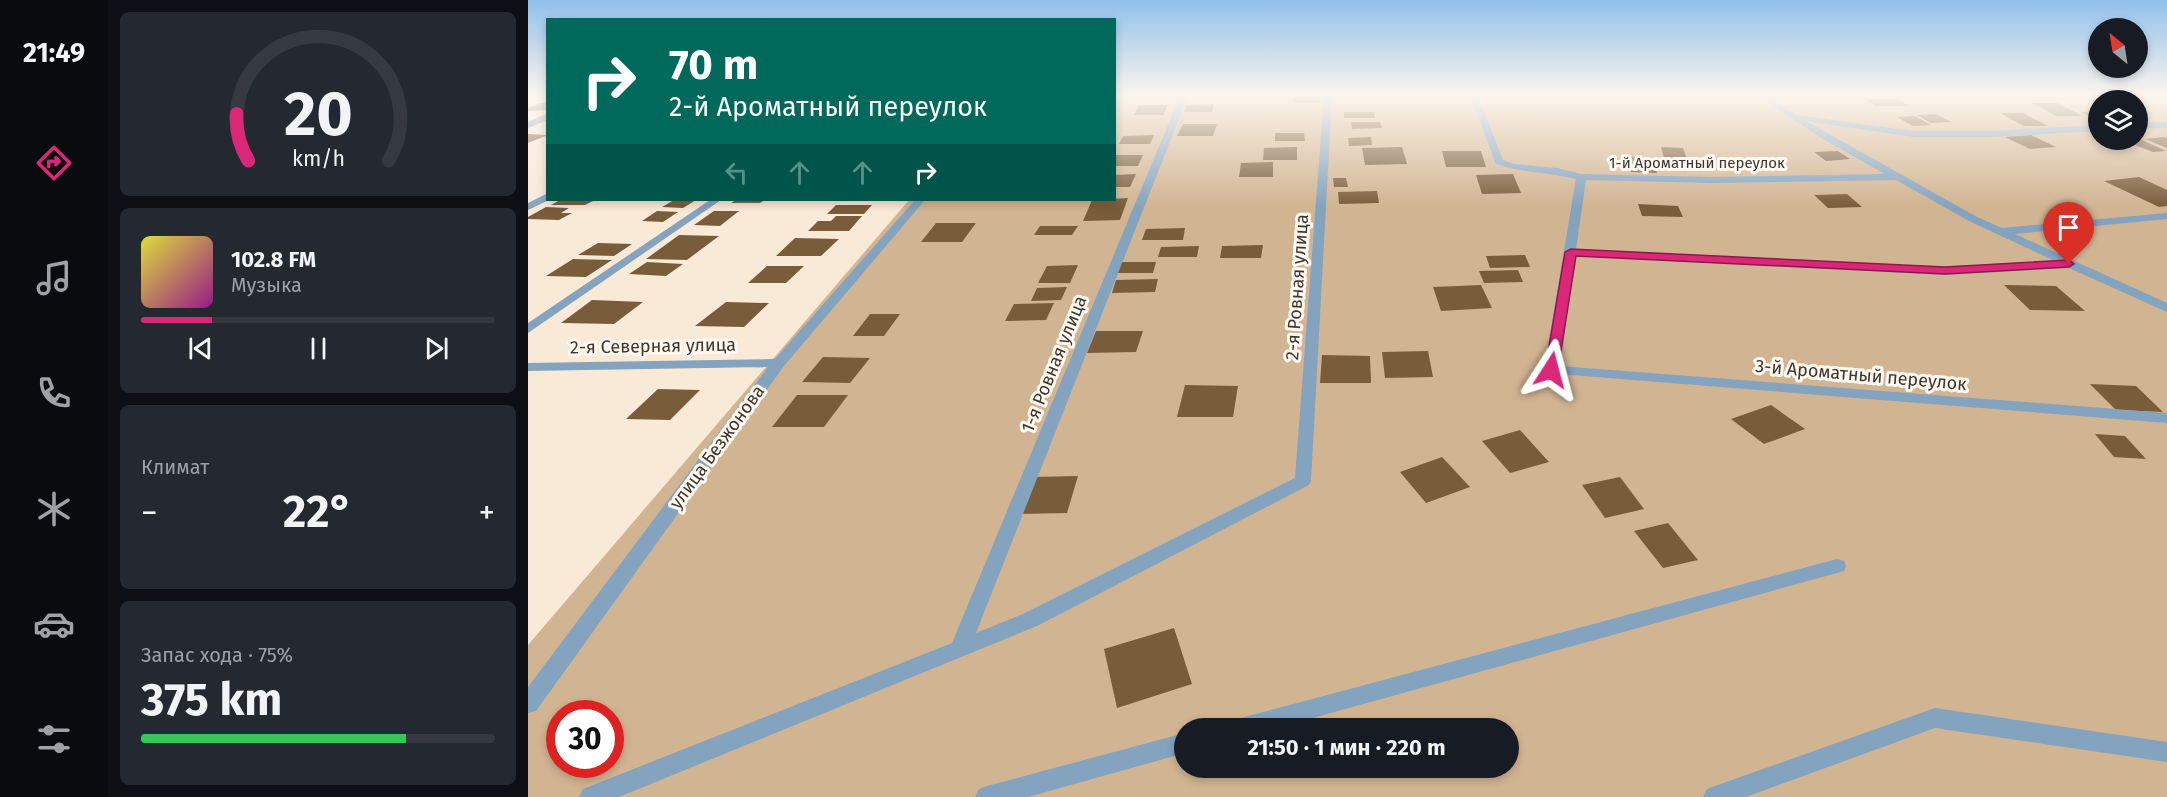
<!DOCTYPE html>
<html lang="ru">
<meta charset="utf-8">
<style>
body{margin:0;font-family:"Fira Sans",sans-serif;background:#242831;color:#f1f3f6;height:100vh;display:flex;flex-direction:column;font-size:22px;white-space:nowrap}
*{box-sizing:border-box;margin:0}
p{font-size:20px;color:#9ea1a6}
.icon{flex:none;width:33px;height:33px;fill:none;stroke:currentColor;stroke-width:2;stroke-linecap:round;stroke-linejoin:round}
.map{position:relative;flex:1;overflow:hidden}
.panel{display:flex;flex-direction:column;gap:12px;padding:12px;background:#0d0f14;width:420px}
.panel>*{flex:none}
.top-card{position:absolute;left:18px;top:18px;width:570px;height:183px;border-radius:0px;box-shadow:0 3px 9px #0003;background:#00695c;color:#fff;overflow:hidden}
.needle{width:39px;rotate:330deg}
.fabs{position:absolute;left:1560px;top:18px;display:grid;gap:12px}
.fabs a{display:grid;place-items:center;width:60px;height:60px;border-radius:50%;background:#171b24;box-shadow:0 3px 9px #0003;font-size:30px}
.speed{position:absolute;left:18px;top:700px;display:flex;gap:12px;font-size:30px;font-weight:700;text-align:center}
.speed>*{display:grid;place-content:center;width:78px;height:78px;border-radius:50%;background:#171b24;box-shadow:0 3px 9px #0003;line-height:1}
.speed .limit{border:9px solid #d22;background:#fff;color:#111}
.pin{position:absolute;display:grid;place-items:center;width:51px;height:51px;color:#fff;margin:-62px -26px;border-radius:50% 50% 50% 0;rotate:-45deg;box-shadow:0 0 6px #0007}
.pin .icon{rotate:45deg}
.me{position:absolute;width:66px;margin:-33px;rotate:9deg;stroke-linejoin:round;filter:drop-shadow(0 0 4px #0008)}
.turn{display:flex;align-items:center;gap:21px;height:126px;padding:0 24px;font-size:27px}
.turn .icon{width:78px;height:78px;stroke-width:2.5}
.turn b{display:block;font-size:42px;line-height:51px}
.lanes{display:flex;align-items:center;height:57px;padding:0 24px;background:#0003;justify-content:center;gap:30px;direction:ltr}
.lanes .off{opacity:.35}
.big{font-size:45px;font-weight:700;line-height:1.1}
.panel .tile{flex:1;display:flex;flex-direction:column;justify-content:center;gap:9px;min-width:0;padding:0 21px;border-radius:9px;background:#242831}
.panel .dial{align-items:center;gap:0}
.dial svg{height:156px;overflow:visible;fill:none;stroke:#363941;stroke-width:7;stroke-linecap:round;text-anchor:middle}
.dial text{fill:#f1f3f6;stroke:none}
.song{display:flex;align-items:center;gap:18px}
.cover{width:72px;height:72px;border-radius:9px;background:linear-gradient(135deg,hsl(60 70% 55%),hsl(310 70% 35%))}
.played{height:6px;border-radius:3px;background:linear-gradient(90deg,#db2777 20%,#363941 20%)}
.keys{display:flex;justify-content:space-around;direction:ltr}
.heat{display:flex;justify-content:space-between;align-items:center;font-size:33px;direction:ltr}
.charge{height:9px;border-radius:4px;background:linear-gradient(90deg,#34c759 75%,#363941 0)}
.trip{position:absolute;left:646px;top:718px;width:345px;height:60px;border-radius:30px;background:#171b24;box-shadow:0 3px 9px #0003;font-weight:700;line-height:60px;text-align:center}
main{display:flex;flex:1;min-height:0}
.menu{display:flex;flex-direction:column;width:108px;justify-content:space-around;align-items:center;background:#090b0e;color:#9ea1a6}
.menu .icon{width:42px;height:42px}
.menu .current{color:#db2777}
.menu b{font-size:27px;color:#f1f3f6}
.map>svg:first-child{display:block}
.green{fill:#d1b492;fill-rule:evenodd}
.building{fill:#795d3b}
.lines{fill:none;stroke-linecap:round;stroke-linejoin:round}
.street{fill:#83a3bf;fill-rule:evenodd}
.route{fill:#db2777;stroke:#8e194d;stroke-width:1.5}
.labels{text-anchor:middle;stroke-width:6;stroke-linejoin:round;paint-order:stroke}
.far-street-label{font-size:15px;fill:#3c362f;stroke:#fff8f1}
.street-label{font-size:18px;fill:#3c362f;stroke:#fff8f1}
</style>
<main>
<nav class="menu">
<b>21:49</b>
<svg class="icon current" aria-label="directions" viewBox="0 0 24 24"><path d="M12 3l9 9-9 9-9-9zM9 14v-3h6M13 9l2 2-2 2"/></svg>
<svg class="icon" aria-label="music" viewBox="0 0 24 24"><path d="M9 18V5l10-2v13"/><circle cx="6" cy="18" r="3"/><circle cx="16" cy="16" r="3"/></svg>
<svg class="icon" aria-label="phone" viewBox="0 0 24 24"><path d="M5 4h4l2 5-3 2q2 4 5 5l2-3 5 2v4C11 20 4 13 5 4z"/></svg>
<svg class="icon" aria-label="climate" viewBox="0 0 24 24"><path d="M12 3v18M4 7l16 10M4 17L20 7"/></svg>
<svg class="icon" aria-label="car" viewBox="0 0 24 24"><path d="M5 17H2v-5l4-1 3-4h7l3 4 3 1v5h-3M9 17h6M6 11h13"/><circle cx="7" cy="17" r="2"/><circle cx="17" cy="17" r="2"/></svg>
<svg class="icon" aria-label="filters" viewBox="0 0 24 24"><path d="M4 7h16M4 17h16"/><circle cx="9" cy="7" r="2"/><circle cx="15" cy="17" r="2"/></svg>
</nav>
<section class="panel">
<div class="tile dial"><svg viewBox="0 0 100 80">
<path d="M14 69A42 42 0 1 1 86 69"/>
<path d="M14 69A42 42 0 0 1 8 45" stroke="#db2777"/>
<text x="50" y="56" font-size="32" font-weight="700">20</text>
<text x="50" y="72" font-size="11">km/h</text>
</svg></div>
<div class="tile">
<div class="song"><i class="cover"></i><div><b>102.8 FM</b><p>Музыка</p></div></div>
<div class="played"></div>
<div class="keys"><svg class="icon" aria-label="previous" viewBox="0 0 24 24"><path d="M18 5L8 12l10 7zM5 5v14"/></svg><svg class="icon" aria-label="pause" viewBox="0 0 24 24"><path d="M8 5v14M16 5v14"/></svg><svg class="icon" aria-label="next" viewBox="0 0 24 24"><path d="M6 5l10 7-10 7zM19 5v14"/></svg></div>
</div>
<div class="tile"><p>Климат</p>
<div class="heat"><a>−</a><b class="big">22°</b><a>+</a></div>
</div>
<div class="tile"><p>Запас хода · 75%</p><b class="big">375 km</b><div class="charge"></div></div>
</section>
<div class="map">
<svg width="1639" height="797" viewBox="0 0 1639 797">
<rect width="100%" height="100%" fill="#f9e9d7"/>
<!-- green -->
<path class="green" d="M587,96h1052v701h-1639v-152l381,-445h205zM1570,100h40v40h-40zM32,714h50v51h-50zM657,729h324v39h-324z"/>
<!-- building -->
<path class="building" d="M766,96h26v7h-26z
M1337,99h33l11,7h-33z
M12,103h8v7l-20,1v-3z
M1504,103h26l24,13h-26z
M686,104l-2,8h-28l3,-7z
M611,105h29l-5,10h-29z
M1570,111v9l-17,-8z
M816,112h30l1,6h-31z
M1472,113h23l25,13h-24z
M1408,114l15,8 -20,1 -15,-8z
M1387,116l16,9 -18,1 -16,-9z
M823,122h29l2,6 -30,1z
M655,124h34l-4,12h-36z
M747,133h29l1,8h-30z
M0,134l20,1 -20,8z
M626,135l-4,9h-31l4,-8z
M1503,135l25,12 -26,2 -25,-12z
M843,137l1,8 -23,1 -1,-8z
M1636,137l3,1v10l-22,-9z
M1610,138l28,13 -13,1 -31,-12z
M769,147v13h-34l1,-12z
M874,147l5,17 -42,1 -3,-17z
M1133,147l22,1 4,11 -23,-1z
M914,151h39l5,16h-40z
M1310,151l12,8 -24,2 -12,-9z
M586,155h29l-5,11h-24z
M1098,157l26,1 5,15 -26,-1z
M745,162v15h-34l2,-14z
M608,174l-6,13h-16v-12z
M985,174l8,19 -39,1 -6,-19z
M1611,177l28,13v16l-8,1 -55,-26z
M805,178h13l2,9h-14z
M849,191l2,12 -40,1 -1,-12z
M1319,194l15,13 -34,1 -14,-13z
M600,198l-8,22 -37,1 9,-21z
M32,200h35l-10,5h-34z
M146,200h22l-13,8 -21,-1z
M208,200h29l-5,3h-29z
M1110,204l40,2 5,11 -41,-1z
M308,205h36l-8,9h-37z
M18,207l23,1 -8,5h11l-13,7 -31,-1v-2z
M129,211l21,1 -15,10 -21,-1z
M186,211h25l-19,15 -26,-1z
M308,216h26l-13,15h-41l10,-10h13z
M408,223h40l-14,19h-41z
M512,226h38l-6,9h-38z
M657,228l-2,12h-41l4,-11z
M151,235l40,1 -32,24 -41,-1z
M267,238l44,1 -18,17h-45z
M70,243l34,1 -18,12 -36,-1z
M735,245l-2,13h-41l2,-12z
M671,246l-2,11h-39l3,-10z
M997,255l5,12 -40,1 -4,-12z
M45,259l39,1 -26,17 -40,-1z
M119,262l36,2 -17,12 -37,-2z
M589,262h39l-3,11h-40z
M550,265l-8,18h-32l9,-17z
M239,266h37l-18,17h-38z
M990,270l5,12 -39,1 -5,-12z
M630,279l-3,13 -43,1 4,-13z
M953,285l11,23 -51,3 -8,-24z
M1476,285l52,1 29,25 -55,-1z
M539,287l-6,13 -30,1 6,-13z
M64,300l51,2 -29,22 -53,-1z
M198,302l43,1 -25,24 -49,-1z
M526,303l-8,17 -41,1 9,-17z
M342,314h30l-16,22h-31z
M568,331h47l-7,21 -49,1z
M900,351l5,26 -48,1 -3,-26z
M794,355l48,1 1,27h-51z
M295,357l47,1 -20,25 -48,-1z
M1562,384l46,2 27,26 -47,-2z
M657,385l53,1 -5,31h-56z
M130,389l42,1 -30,30 -44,-1z
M269,395h51l-24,32h-52z
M1243,405l34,24 -41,15 -33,-25z
M992,430l29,32 -39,11 -28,-32z
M1567,434l30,2 21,23 -32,-2z
M914,457l28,30 -44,16 -26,-31z
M550,476l-11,37 -48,1 14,-37z
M1092,477l24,32 -39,9 -23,-33z
M1140,523l30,37 -35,8 -29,-37z
M646,628l18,56 -75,24 -13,-59z"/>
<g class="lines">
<!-- street -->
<path class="street" d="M652,96h8l-212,537 47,-19 272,-136 29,-382h8l-21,385 -2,4 -272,141 -418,171h-40l4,-8 369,-146z
M942,96h8l25,64 11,4 43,4 24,6 131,3 173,-3 -62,-35 -66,-43h9l31,19 116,16h79l106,-6v6l-106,6h-79l-107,-16 171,96 25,11 165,-15v6l-152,15 152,69v9l-98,-44 -124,7 -370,-19 -16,110 608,47v10l-621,-50 -2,-3 32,-191c-27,-7 -55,-6 -80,-15zM1058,180l126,3 184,-3 73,41 86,40 -110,6 -369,-18z
M20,113v7l-20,8v-6z
M1639,122v6l-29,1v-6z
M20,193v7h1l-21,10v-7z
M182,200h11l-193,133v-10z
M387,200h10l-141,166 -248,345 -8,2v-26l240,-320 -240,4v-8l247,-4z
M1309,559l7,2 2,5 -2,5 -571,158h-47l3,-7 8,-3z
M1407,708l232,34v20l-232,-34 -189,69h-43l4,-8 8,-3z
M657,733v20l-157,44h-53l4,-8 8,-3z"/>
</g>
<!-- sky -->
<linearGradient id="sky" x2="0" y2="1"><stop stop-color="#91c0ec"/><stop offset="0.46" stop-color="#fcf5ed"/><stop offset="1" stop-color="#fcf5ed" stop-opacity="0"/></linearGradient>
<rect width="1639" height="207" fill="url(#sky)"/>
<!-- route -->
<path class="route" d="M1043,249l374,18 124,-7 5,4 -5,3 -124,7 -369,-18 -18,114 -7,4 -6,-4 20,-118z"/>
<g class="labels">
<!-- far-street labels -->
<g class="far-street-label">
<text x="1169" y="168">1-й Ароматный переулок</text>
</g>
<!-- street labels -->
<g class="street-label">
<text transform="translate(769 287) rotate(-86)" y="6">2-я Ровная улица</text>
<text transform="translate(125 346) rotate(-1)" y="6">2-я Северная улица</text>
<text transform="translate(526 364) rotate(-68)" y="6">1-я Ровная улица</text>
<text transform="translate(1333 375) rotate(5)" y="6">3-й Ароматный переулок</text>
<text transform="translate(189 447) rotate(-54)" y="6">улица Безжонова</text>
</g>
</g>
</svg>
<div class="fabs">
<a><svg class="needle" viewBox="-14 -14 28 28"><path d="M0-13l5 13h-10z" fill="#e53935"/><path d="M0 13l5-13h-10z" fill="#9ea1a6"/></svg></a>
<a><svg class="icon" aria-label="layers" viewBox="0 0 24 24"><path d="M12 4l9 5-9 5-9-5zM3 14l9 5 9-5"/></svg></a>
</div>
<div class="speed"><div class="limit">30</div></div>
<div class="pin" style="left:1541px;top:264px;background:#d93025"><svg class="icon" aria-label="arrive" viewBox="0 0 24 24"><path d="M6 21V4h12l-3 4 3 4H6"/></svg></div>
<svg class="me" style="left:1023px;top:370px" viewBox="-20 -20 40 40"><path d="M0-17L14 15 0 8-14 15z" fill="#db2777" stroke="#fff" stroke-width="4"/></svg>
<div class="trip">21:50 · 1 мин · 220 m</div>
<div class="top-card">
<div class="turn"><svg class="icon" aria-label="right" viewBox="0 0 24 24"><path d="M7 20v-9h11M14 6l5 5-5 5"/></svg><div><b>70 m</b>2-й Ароматный переулок</div></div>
<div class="lanes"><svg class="icon off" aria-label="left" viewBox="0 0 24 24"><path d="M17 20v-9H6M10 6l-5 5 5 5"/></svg><svg class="icon off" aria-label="ahead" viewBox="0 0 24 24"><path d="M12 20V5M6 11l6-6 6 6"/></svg><svg class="icon off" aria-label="ahead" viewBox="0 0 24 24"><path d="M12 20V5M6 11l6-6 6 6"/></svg><svg class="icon" aria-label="right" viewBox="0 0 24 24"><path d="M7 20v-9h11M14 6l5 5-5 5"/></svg></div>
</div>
</div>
</main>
